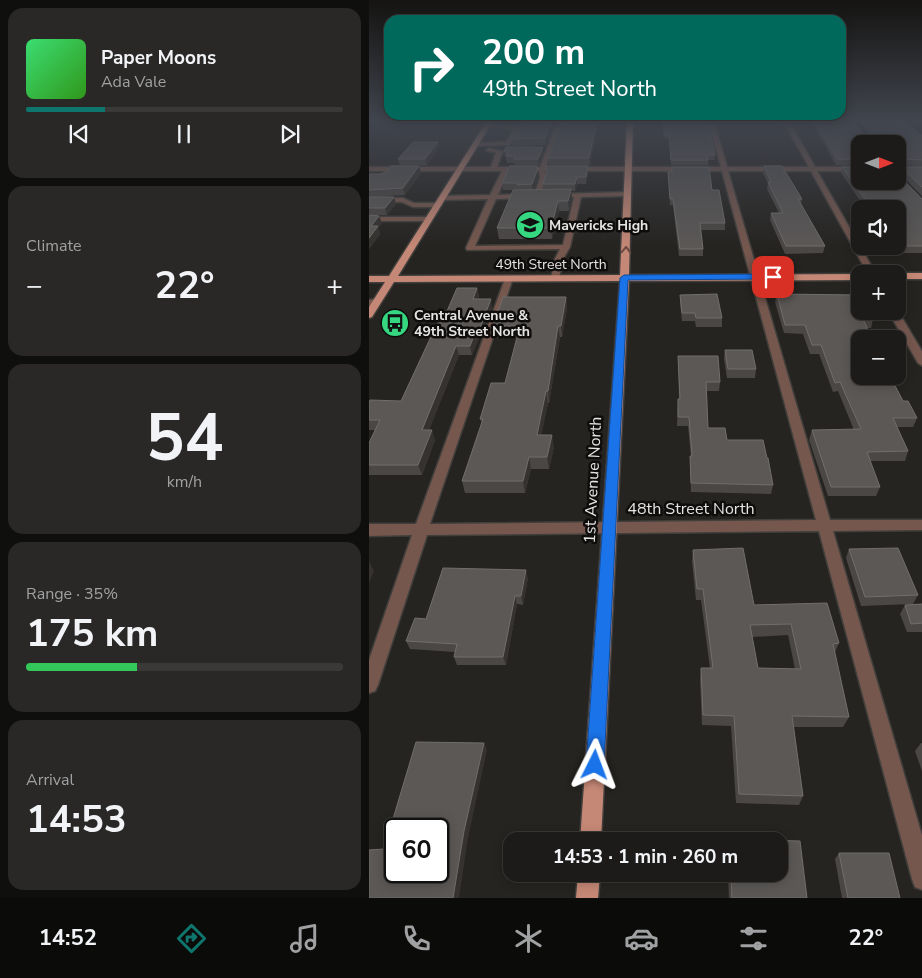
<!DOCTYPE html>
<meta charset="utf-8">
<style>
body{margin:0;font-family:"Nunito Sans",sans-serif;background:#292826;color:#f1f3f6;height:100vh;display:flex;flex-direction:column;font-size:19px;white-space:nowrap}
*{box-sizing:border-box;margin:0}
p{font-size:16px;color:#a0a1a2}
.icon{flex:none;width:28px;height:28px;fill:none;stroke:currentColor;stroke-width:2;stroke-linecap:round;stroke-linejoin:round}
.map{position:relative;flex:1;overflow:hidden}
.sheet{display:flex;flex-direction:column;gap:8px;padding:8px;background:#0f0f0e;width:369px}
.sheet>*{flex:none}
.top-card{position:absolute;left:15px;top:15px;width:462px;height:105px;border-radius:15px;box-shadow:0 2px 12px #0003,0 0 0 1px #3a3938;background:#00695c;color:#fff;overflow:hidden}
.needle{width:32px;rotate:90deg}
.controls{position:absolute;left:482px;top:135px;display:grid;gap:10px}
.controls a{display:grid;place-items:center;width:55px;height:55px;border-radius:10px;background:#1c1b19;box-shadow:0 2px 12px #0003,0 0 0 1px #3a3938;font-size:25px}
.speed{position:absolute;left:15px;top:818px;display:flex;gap:10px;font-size:25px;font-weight:700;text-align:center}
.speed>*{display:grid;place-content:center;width:65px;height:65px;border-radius:50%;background:#1c1b19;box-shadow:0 2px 12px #0003,0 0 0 1px #3a3938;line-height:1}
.speed .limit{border:2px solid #111;border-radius:8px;background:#fff;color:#111}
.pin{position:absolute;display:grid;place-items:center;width:42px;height:42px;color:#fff;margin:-21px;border-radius:10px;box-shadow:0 2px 8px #0006}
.me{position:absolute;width:55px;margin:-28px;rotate:3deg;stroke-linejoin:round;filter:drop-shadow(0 0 4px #0008)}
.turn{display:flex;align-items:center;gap:18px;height:105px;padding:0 15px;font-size:22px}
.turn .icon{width:65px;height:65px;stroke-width:2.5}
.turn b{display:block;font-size:35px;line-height:42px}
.big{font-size:38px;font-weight:700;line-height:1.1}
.sheet .card{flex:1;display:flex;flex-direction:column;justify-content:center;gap:8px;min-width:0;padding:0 18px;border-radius:15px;background:#292826}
.sheet .dial{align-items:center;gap:0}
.dial b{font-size:65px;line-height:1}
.song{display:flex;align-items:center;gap:15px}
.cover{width:60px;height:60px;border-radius:8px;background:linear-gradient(135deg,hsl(140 70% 55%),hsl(110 70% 35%))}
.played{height:5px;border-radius:2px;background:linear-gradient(90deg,#0f766e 25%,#3a3938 25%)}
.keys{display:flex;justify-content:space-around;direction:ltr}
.heat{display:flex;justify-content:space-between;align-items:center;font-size:28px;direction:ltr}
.charge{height:8px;border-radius:4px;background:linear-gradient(90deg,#34c759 35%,#3a3938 0)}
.trip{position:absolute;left:134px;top:832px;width:285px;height:50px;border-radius:15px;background:#1c1b19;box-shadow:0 2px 12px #0003,0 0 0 1px #3a3938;font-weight:700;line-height:50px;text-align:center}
.dock{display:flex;height:80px;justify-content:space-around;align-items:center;background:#0b0b0a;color:#a0a1a2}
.dock .icon{width:35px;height:35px}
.dock .on{color:#0f766e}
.dock b{font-size:22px;color:#f1f3f6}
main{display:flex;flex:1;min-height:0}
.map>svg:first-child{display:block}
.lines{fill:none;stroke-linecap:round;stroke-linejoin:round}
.minor-casing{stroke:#413f3c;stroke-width:3}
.major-casing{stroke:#413f3c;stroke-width:3}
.minor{fill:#75574e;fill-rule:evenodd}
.major{fill:#c68876;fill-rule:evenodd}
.wall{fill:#4b4745;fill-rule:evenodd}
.shaded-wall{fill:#35322f}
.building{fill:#5b5856;stroke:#716e6c;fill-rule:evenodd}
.oneway{stroke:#6a4a41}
.route{fill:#1a73e8;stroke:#114b97}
.labels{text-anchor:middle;stroke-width:5;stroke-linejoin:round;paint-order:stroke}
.far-poi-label{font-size:14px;font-weight:bold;fill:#e6e4e2;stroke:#0e0d0c;text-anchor:start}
.far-street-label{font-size:14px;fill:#e6e4e2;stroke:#0e0d0c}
.street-label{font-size:16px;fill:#e6e4e2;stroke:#0e0d0c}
</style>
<main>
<section class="sheet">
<div class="card">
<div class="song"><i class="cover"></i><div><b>Paper Moons</b><p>Ada Vale</p></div></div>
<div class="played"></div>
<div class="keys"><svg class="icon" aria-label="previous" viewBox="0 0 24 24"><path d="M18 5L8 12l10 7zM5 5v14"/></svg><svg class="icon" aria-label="pause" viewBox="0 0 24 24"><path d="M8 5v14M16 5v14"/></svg><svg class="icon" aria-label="next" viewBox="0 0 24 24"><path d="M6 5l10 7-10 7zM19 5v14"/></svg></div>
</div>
<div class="card"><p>Climate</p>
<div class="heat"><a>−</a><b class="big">22°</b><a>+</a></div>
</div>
<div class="card dial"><b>54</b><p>km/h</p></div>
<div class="card"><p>Range · 35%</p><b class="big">175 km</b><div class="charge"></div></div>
<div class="card"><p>Arrival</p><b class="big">14:53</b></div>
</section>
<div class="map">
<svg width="554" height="898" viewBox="0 0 554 898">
<rect width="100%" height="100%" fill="#262421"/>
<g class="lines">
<defs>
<path id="minor" d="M188,121h6l-17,46h175l-13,-46h6l13,46h82l-26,-46h6l26,46h45v4h-43l59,103h-8l-57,-103h-83l102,349h93v10l-90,1 90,308v51l-8,-3 -3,-8 -93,-348 -392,4 -49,150 -3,6 -6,2v-33l43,-125 -43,1v-12h47l90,-248 7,2 -83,246 386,-4 -94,-349h-177l1,7 -6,17 -3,2 -3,-2 6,-17 -1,-7h-31l-10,24 28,-1 3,2 -3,2 -30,1 -21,47 88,-1 11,-48h-18l-3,-2 1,-1 74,-2 3,2 -3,2 -47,1 -11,50 -7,12 -4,19 -4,3 -4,-3 4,-19 5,-10 -93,1 -1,-2 22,-49 -46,1 -4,-2 4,-2 48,-1 12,-24h-133v-4h122l5,-15 -10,-1 2,-3 15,3 -6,16h43z
M549,121h5v2z
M116,124l33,2 3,2 -11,17 -37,1 2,-3 31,-1 8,-13 -27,-2z
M529,167h25v4h-25z
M0,198h34l11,5h23l4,2 -4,2h-24l-11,-5h-33z
M0,217h59l4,2 -4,2h-59z
M8,299l3,1v4l-11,2v-6z
M519,311h10l25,42v13l-5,-3z"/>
<path id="major" d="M118,121h6l-95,155 222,-1 7,-154h6l-4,154 231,-1v6l-231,1 -28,560h-21l40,-560 -226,1 -22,35 -3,1v-11l16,-25h-16v-6h20z
M529,273h25v6h-25z
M209,874h22l-2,24h-22z"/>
</defs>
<!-- minor casing -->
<use href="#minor" class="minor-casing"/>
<!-- major casing -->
<use href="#major" class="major-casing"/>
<!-- minor -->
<use href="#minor" class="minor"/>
<!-- major -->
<use href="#major" class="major"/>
</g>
<!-- wall -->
<path class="wall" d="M151,121h35l-9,24 -34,1 -1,-7 9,-14z
M230,121l-9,44h-41l-1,-7z
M294,121l52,34v5h-7v5h-37l-2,-26h-4l-2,-7z
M442,121h42l15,19h5l-14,-19h43l21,15v30l-24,-1 -1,10 25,25v53h-26l-5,-7h6v-37h-32l-25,-36 1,-6 56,14 -38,-37v22l-24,-1z
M69,142l1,6 -12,17h-27l-2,-6z
M135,151l39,2 -4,12h-24l-1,-2h-7z
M50,166l2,7 -16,22 -36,2v-23h11z
M395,166l38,33 -1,5 24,42 -2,7 -38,1 -15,-34 1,-7h8l-12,-24 1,-6 -5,-10z
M303,167l40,23 13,33v7h-25l3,19v7h-24l-6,-51h-3l-2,-33 4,-1z
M532,167h22v30l-23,-24z
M219,173l-2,11h-9l-2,7h-4l1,8 -3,12h-10l-7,28h-53l-2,-11 21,-38h-15l-1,-7 36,-5 -5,12 10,-1v-5z
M0,197l27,7 -9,11h-11l3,1 3,7 -4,4 2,7 -11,15z
M108,288l2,9 -1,2 14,9 -10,30h-3l-7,17h-13l-30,75 6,10 -13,35h-53v-32l6,-13h-6v-27l32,-2 46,-90z
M408,294l96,25 -2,9h-4l36,73 14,17 -4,9h-16l11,24 -3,10h-35l10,26 -4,9h-48l-19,-56 3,-10h42l-16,-39 -5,1 -14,-38h-9l-7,-20 -19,-1 -9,-31z
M311,295l42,23v9h-26l-1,-6h-13l-2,-18z
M197,297l1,11 -5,29h-2l-11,66h-1l-7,32 13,12 -5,22h-18l-6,24h-60l-3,-12 20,-58 -2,-4 25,-36 12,-46 -22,1 -2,-12z
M356,350l31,19 -1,9h-28l-3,-19z
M309,356l42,26 -1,9h-12l1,37 19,12 46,45 -2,9 -80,-2 -1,-27 1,-9 -3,-30h-11l1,-27h1z
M480,549l69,46 -5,9 -52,2 -15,-48z
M324,550l61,55 85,38 -4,9 14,65 -6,10h-49l9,69 -4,9 -63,-2 -5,-77 -29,-1 -2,-46 1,-11h9l-9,-68h-5l-4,-39zM419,635l7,34 -37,-1 -6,-31z
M159,578l-5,27 -6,-1 -11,61h-49l-3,-8 1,-5 -45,-3 -4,-8 20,-22z
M554,604v28h-16l-7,-18 5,-9z
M552,743h2v31l-8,-23z
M360,839l71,2 7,57h-78l-1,-24h51v-33h-51z
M470,853l61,45h-58l-7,-39z"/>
<!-- shaded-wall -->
<path class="shaded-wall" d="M183,121h3l-9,24 -1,-7z
M228,121h2l-9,44 -1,-7z
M69,142l1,6 -12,17 -2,-6z
M174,147v6l-4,12 -1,-6z
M50,166l2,7 -16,22 -2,-7z
M219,166v7l-2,11v-7z
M168,171l1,7 -5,13 -1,-7z
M208,177v7l-2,7v-7z
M202,189l1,10 -3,12 -1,-10z
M25,197l2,7 -9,11 -2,-7z
M189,201l1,10 -7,28 -1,-11z
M10,216l3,7 -4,4 2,7 -11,15v-11l2,-12z
M108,288l2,9 -4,11 -2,-9z
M197,297l1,11 -5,29 -1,-11z
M122,299l1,9 -10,30 -2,-10z
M189,326l2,11 -11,66 -1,-12z
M108,328l2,10 -7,17 -2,-9z
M87,346l3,9 -34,85 -3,-10z
M177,391l2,12 -9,44 -2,-12z
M63,430l3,10 -13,35 -4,-10z
M183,435l2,12 -5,22 -2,-12z
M160,457l2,12 -6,24 -2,-12z
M0,561l5,10 -5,12z
M157,570l2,8 -5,27 -2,-9z
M146,596l2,8 -11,61 -3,-8z
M115,743l3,7 -19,88 -9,60h-6l11,-67z"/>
<!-- building -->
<path class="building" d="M152,121h31l-7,17 -34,1 11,-17z
M193,121h35l-8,37h-41z
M294,121h30v1h15l7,33h-8l1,5h-37l-2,-25h-4l-2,-7z
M446,121h38l15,19h7l2,-1 -13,-18h38l21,15v24l-23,-1 -2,16 25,25v46h-24l-1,-2v-35h-26l-30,-42h18v14h38v-37h-38v16l-23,-1z
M44,142h25l-13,17h-27z
M137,147h37l-5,12h-24l1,-3h-9l2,-5h-4z
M22,166h28l-16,22 -34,2v-16h11l6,-2z
M141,166h27v5l-5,13 -15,1 1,-2h-16z
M177,166h42l-2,11h-9l-2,7h-32l4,-12z
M395,166h18l20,33h-4l27,47h-39l-15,-33h12l-15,-31h3z
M303,167h37l3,23h7l6,33h-25l3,26h-23l-7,-50h-3l-2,-27 4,-1z
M532,167h22v21z
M202,189l-3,12h-10l-7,27h-54l16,-38z
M0,197h25l-9,11h-16z
M0,215l10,1 -8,10h7l-9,12z
M88,288h20l-4,11h18l-11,29h-3l-7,18h-14l-34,84h10l-14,35h-49v-22l11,-23h-11v-17l1,-3 31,1 42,-90h4z
M348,294l5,24h-26l-1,-5h-13l-2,-18z
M408,294l83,1v16h9l4,8h-10l9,20h-12v37h30l13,25h5l9,17h-24l15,33 -41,1 13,35h-49l-19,-57 49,-1 -21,-47 -5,1 -14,-38h-9l-7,-20h-20z
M134,297h63l-5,29h-3l-10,65h-2l-9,44h15l-5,22h-18l-6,24h-61l21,-62h-3l11,-36h14l15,-57h-27z
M356,350h27l4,19h-28z
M309,356h40l2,26h-14l2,46h17l2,12h36l4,18h1l5,27 -82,-2 -1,-27h2l-3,-39h-11v-18h2z
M374,548l11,57 73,-2 12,40 -6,1 16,73 -57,-1 11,80 -64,-2 -5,-78 -31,-1 -2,-47h12l-10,-79h-6l-4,-39zM422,624l10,45 -43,-1 -8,-43z
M529,548l20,47 -53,2 -16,-48z
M74,568l83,2 -5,26h-6l-12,61h-49l3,-13 -51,-3 9,-23 11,1z
M554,604v19l-12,1 -6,-19z
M47,742l68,1 -20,88 -11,67h-84v-48l15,-1zM26,829h43v42h-43z
M360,839l71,2 7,57h-75l-1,-24h48v-33h-50z
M470,853h50l11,45h-52z"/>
<!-- one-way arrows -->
<defs><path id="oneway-chevron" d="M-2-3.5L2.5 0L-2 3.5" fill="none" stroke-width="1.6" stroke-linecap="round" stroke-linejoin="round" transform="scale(1.25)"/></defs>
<use class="oneway" href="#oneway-chevron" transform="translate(257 250) rotate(-88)"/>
<!-- sky -->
<linearGradient id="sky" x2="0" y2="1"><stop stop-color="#151412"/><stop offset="0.49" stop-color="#41454e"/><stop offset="1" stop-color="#41454e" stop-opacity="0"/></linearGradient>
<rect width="554" height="247" fill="url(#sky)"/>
<!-- route -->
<path class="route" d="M404,274l2,1v4l-147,1 -24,485 -3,6 -6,3 -6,-3 -3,-6 34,-487 4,-3z"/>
<!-- icons -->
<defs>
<symbol id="school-disc" viewBox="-11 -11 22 22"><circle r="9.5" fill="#35d881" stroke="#0e0d0c"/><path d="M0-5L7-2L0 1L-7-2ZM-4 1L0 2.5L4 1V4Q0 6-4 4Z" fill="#111"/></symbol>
<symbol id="bus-disc" viewBox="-11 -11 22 22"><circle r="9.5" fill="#35d881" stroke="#0e0d0c"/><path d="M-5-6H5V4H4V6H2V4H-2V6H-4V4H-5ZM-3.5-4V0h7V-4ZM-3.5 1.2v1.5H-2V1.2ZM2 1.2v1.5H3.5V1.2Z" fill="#111"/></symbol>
</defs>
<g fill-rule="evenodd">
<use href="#school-disc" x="145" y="209" width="32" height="32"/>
<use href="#bus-disc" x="10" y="307" width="32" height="32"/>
</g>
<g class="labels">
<!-- far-poi labels -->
<g class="far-poi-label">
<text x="180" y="230">Mavericks High</text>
<text x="45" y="320">Central Avenue &amp;<tspan x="45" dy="16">49th Street North</tspan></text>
</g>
<!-- far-street labels -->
<g class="far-street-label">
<text x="182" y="269">49th Street North</text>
</g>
<!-- street labels -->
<g class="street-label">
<text transform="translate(223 480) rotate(-87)" y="6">1st Avenue North</text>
<text x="322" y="514">48th Street North</text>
</g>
</g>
</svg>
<div class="controls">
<a><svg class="needle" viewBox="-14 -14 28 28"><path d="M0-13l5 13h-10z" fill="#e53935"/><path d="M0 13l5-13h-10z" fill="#a0a1a2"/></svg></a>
<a><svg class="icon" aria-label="sound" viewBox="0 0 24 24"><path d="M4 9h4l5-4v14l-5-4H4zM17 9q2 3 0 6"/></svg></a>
<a>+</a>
<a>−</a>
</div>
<div class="speed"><div class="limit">60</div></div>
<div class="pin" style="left:404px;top:277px;background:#d93025"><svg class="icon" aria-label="arrive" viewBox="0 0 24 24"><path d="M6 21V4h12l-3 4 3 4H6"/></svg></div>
<svg class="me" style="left:226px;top:765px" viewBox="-20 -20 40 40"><path d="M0-17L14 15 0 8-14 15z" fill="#1a73e8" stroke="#fff" stroke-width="4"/></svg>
<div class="trip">14:53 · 1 min · 260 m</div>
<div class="top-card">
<div class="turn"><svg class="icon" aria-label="right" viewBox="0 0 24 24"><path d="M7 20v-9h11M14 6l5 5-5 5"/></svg><div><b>200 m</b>49th Street North</div></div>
</div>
</div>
</main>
<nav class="dock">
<b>14:52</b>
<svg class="icon on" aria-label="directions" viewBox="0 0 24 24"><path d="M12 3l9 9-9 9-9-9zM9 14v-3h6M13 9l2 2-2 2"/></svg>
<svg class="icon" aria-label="music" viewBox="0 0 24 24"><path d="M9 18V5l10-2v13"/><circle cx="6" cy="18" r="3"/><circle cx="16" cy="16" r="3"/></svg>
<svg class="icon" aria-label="phone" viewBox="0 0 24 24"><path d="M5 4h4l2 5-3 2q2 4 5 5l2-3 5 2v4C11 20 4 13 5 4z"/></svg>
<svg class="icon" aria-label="climate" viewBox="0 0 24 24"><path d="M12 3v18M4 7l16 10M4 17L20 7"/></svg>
<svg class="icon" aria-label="car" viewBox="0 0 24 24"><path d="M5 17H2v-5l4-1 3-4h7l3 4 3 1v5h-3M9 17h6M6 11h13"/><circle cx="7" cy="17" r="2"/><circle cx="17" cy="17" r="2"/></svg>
<svg class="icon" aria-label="filters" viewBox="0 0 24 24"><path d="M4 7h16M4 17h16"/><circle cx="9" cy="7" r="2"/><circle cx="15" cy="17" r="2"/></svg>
<b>22°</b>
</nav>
